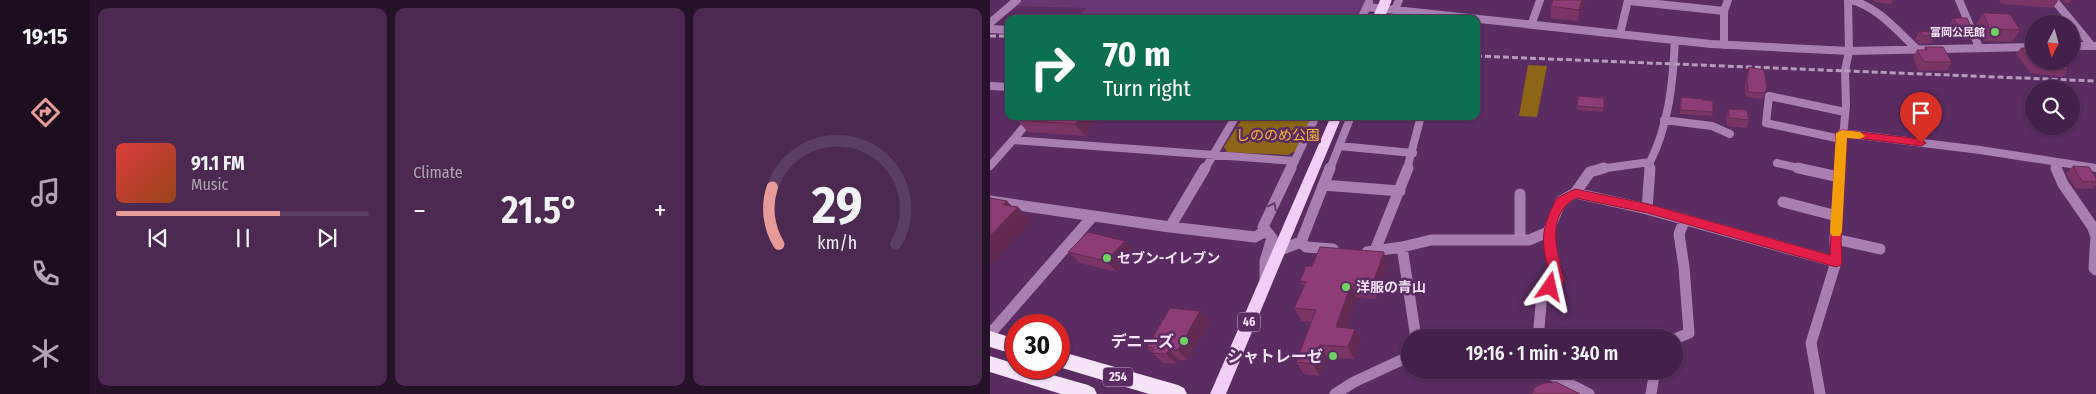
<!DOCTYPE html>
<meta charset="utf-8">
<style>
body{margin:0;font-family:"Fira Sans Condensed","Noto Sans JP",sans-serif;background:#4b2951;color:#f1f3f6;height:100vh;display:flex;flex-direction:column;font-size:19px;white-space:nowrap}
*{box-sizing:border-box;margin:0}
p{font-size:16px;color:#afa3b5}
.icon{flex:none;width:28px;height:28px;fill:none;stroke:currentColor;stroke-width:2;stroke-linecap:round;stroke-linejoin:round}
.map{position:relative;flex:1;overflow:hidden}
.details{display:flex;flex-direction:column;gap:8px;padding:8px;background:#251229;width:900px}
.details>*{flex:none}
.top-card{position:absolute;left:15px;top:15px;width:475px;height:105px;border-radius:10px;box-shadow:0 1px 4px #0004,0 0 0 1px #5c3e62;background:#0b6e4f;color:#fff;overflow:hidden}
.needle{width:32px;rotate:186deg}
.buttons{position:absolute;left:1035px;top:15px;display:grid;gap:10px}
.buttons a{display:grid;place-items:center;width:55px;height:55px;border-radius:50%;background:#44214a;box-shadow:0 1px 4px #0004,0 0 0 1px #5c3e62;font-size:25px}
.speed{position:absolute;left:15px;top:314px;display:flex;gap:10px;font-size:25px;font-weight:700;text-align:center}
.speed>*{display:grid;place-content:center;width:65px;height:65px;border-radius:50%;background:#44214a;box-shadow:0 1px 4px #0004,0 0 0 1px #5c3e62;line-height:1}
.speed .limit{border:8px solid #d22;background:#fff;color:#111}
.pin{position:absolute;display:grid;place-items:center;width:42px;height:42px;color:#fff;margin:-51px -21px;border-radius:50% 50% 50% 0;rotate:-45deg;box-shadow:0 0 5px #0007}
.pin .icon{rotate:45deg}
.me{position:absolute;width:55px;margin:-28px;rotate:11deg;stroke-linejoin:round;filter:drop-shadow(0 0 4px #0008)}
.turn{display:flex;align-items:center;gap:18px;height:105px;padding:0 15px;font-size:22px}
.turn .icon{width:65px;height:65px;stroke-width:2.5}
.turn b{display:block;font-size:35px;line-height:42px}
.big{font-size:38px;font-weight:600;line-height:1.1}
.details .widget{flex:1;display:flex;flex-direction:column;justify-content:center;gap:8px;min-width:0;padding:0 18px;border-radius:10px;background:#4b2951}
.details .dial{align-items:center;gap:0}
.dial svg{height:130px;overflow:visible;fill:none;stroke:#5c3e62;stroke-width:7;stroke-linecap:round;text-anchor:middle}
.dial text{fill:#f1f3f6;stroke:none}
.song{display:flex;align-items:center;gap:15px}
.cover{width:60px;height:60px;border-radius:8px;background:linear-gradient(135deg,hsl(0 70% 55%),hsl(20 70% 35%))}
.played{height:5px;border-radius:2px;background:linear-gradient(90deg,#e69b98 65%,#5c3e62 65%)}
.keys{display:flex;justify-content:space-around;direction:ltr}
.heat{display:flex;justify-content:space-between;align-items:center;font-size:28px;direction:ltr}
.details .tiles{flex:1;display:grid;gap:8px;grid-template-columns:repeat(3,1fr)}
.trip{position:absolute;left:411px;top:329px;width:282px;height:50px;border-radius:25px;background:#44214a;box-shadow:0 1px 4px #0004,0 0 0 1px #5c3e62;font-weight:600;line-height:50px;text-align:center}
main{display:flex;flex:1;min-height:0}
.tab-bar{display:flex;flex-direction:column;width:90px;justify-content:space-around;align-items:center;background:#1b0d1e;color:#afa3b5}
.tab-bar .icon{width:35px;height:35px}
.tab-bar .active{color:#e69b98}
.tab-bar b{font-size:22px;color:#f1f3f6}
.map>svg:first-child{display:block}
.built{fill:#683672}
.green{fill:#8c6616}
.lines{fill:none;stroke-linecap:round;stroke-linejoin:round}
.minor-far1{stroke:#a87fb0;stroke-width:8}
.minor{stroke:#a87fb0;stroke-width:11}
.tertiary{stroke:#a87fb0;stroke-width:8}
.primary{fill:#f1cff7;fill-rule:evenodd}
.trunk{fill:#f6e5f9;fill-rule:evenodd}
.rail{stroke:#b99abf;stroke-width:3;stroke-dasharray:6 3;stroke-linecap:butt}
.primary-bridge{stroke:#f1cff7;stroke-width:11}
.wall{fill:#7a3465}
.shaded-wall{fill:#632a52}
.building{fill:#8e3c75;stroke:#632a52}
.oneway{stroke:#66386e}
.route{fill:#e11d48;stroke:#92132f}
.slow{fill:#f59e0b}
.poi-dot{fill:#6fd360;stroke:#5a2c62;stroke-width:2}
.labels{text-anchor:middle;stroke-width:5;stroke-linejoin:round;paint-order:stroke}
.far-poi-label{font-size:11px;font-weight:bold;fill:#f9e3fd;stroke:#5a2c62;text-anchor:end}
.shield{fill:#5a2c62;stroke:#c9acce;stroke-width:1}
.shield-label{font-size:12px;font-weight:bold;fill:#f9e3fd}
.park-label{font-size:14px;fill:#fbba2c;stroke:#5a2c62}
.poi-label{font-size:14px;font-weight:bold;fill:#f9e3fd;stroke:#5a2c62;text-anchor:start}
.near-poi-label{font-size:16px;font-weight:bold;fill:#f9e3fd;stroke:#5a2c62;text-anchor:end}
</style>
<main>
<nav class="tab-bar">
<b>19:15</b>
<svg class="icon active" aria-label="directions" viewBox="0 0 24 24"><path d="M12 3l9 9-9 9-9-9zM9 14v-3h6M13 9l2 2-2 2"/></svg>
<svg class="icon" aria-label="music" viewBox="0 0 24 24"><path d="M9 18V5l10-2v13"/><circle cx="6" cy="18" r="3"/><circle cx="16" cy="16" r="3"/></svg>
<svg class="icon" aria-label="phone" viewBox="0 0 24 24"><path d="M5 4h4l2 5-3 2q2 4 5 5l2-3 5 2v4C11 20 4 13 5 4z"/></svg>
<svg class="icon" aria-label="climate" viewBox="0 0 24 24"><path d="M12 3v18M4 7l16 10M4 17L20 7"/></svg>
</nav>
<section class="details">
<div class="tiles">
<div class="widget">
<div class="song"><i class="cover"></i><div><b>91.1 FM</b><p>Music</p></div></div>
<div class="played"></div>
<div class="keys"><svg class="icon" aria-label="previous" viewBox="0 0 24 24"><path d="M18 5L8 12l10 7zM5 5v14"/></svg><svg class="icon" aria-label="pause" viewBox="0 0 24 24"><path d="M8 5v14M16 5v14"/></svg><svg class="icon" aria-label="next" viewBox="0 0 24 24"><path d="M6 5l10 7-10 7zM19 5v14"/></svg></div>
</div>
<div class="widget"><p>Climate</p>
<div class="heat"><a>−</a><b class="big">21.5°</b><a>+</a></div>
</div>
<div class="widget dial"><svg viewBox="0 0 100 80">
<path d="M14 69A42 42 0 1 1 86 69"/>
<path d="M14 69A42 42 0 0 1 10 34" stroke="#e69b98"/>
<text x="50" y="56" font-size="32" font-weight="700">29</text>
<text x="50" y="72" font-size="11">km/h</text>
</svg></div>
</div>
</section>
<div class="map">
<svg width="1106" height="394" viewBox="0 0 1106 394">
<rect width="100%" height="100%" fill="#5a2c62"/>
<!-- built -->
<path class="built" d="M31,0h346l-8,19h-284l11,-11 -71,-2z"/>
<!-- green -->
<path class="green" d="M538,65l19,1 -10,51 -18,-1z
M254,116h69l-16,34 -9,5 -61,-3 -3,-5z"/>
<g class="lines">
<!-- minor-far1 -->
<path class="minor-far1" d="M862,0c28,9 44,30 65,49
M969,0l20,47
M1064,0l38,46
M639,1l95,10
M377,7l344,37 138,7 -1,-51
M371,19l8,-17
M401,19l8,-19
M542,23l8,-23
M630,34l8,-34
M734,45v-34l4,-11
M1081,46h24
M0,86l19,1
M674,120l48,6 18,8
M852,133l138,17 116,18
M851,139l-75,-16 3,-27 76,16
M23,140l20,-24
M349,146l74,7
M1064,162l3,7
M787,163l26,6
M0,166l23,-26 282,21
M215,169l31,-53
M301,169l25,-53
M340,169l21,-53
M417,169l14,-53
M609,169l51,-7c19,-37 23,-81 25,-122
M660,169v-7
M850,169l6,-64 -1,-34 4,-20 185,-4"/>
<!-- minor -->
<path class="minor" d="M808,168l41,9
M1066,168l7,16 29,42 4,10 -2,32 2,2
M333,185l77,6
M585,193l15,-21 14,-4
M530,194v46
M0,201l180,26 35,-59
M793,202l54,14
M657,209l3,-41
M180,227l85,10 11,-6
M845,239l45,10
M311,242l5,5 27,2
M412,247l14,91
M290,250l21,-8 29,-74
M377,252l35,-5 29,-7h98l19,-8 13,-31 14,-8 72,16 189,53
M384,253l34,-85
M275,281v-20l7,-23 -9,-11 28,-59
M0,334l103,-118
M548,338l4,-44 16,-14 -10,-48
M685,339l14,-6 -5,-66 -5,-33 6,-15
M552,370l47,24
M345,394l19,-12 56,-26
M661,394l4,-24
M830,394l-9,-51 25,-81 -1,-23 5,-71"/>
<!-- tertiary -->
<path class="tertiary" d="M0,23l27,-23
M0,29l19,1"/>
<!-- primary -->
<path class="primary" d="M341,116h11l-116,278h-16z"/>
<!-- trunk -->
<path class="trunk" d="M0,331l26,8v16l-26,-8z
M69,351l119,34 6,3 3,6h-38l-90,-27z
M0,356l26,8v4h12l60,17 6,3 3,6h-36l-71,-22z"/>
<!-- rail -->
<path class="rail" d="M0,36h19
M486,56l620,25"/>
<!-- primary-bridge -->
<path class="primary-bridge" d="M388,19l8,-19"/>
</g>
<!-- wall -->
<path class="wall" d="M563,0h32l-7,21 -28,-3 1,-12z
M884,0h19l-2,4 -17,-2z
M1009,0h59v1l-5,7 -52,-4z
M1072,0h10l-2,3h-6z
M993,13l37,17 -8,12 -29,-1 -7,-16z
M963,18l21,15 -5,7 -10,-1 -10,-14z
M930,31l16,4 -5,8 -11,1 -5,-5z
M935,47l27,15 -5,8 -28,1 -6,-13 4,-8h7z
M1031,48l47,22 -5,7 -32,-4 -15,-19z
M759,67l18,19 -4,13 -17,-2 -1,-12z
M588,96l26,2 -1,14 -26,-2z
M691,97l22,3 10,12 -1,4 -32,-2v-13z
M738,109l21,11 -3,8 -19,-2 -1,-9z
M31,116h80l-16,20 -57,-4 -11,-12z
M134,116h38l-4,5 -32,-2z
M1083,166l23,12v7l-4,4 -17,-1 -9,-15z
M78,252h66l-17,20 -37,-9z
M398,265l-11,34 -20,-2 -11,31 15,13 -7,18 -27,-2 -7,19 -16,-2 -8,-12 16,-40 -10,-1 -8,-13 10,-21 -4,-6z
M210,311l9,10 -21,39h-9l-2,4 -14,-1 -16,-16z"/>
<!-- shaded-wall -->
<path class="shaded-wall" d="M592,0h3l-7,21 1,-11z
M92,116h19l-16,20 -10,-12z
M165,116h7l-4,5z
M17,201l8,9 3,-3 14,14 -41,44 -1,-1v-28l13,-31z
M135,241l9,11 -17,20 -11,-11z
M394,252l4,13 -11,34 -5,-13z
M361,284l6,13 -15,42 -6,-12z
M210,311l9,10 -21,39 -10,-10z
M365,329l6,12 -7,18 -6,-12z
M330,345l7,12 -7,19 -7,-12z
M179,350l10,10 -2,4 -11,-10z"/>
<!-- building -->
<path class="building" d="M563,0h29l-3,10 -28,-4z
M993,13l27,1 10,16 -30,-1z
M963,18h14l7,15 -11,-1z
M930,31l14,1 2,3 -12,1z
M935,47h18l9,15h-28l-7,-12h10z
M1031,48l13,1v12h29l5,9 -32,-3z
M759,67l15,3 3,16 -2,7 -17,-1 -1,-12z
M588,96l26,2v10l-27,-2z
M691,97l22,2v1l10,1v11l-32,-2z
M738,109l19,1 2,10 -19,-2z
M31,116h61l-7,8 -58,-4z
M1083,166l16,1 7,11v4l-14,-1z
M0,198l17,3 -4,4 15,2 -28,29z
M98,232l37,9 -19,20 -38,-9z
M330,247l64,5 -12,34 -21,-2 -15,43 19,2 -7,18 -28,-2 -7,19 -17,-2 20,-52 -22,-2 12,-26 -6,-1 6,-15h6z
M180,308l30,3 -22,39h-9l-3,4 -14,-1 2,-5 -7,-1z
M566,382l24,12h-48l2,-6 9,-5z"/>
<!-- one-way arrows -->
<defs><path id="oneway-chevron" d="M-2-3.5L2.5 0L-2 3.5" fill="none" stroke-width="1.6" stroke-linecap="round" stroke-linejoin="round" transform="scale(1.25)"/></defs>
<use class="oneway" href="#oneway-chevron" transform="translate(283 206) rotate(-64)"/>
<!-- route -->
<path class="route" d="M852,130l79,9 5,4 -5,3 -74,-9 -6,103 1,22 -1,3 -5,2 -188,-54 -72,-15c-31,17 -19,55 -12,82 -3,8 -10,14 -18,11l-2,-4 7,-8c-10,-37 -12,-47 6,-81l18,-9 73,15 182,51 6,-122z"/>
<!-- slow -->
<path class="slow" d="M852,130l18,2 5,4 -5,3 -13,-1 -5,94 -2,4h-8l-2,-4 6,-99z"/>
<!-- markers -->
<g class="poi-dot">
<circle cx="1005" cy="32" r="5"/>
<circle cx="117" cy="258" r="5"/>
<circle cx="356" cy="287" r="5"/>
<circle cx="194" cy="341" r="5"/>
<circle cx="343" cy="356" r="5"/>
</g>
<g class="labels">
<!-- far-poi labels -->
<g class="far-poi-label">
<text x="995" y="36">富岡公民館</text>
</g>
<!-- shield labels -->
<g class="shield">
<rect x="248" y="312.5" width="22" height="19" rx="4"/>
<rect x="113" y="367.5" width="30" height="19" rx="4"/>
</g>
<g class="shield-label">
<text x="259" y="326">46</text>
<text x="128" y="381">254</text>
</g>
<!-- park labels -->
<g class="park-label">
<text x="288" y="140">しののめ公園</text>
</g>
<!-- poi labels -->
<g class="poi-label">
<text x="127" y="263">セブン-イレブン</text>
<text x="366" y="292">洋服の青山</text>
</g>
<!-- near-poi labels -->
<g class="near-poi-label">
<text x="184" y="347">デニーズ</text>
<text x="333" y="362">シャトレーゼ</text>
</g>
</g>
</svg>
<div class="buttons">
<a><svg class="needle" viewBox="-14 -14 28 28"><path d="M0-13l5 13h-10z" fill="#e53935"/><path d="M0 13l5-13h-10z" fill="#afa3b5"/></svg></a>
<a><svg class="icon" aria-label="search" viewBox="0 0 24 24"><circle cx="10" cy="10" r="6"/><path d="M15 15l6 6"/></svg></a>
</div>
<div class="speed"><div class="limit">30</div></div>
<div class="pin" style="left:931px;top:143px;background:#d93025"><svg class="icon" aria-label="arrive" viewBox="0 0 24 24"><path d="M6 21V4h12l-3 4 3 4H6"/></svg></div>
<svg class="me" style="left:560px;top:287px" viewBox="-20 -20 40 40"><path d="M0-17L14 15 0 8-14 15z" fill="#e11d48" stroke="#fff" stroke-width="4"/></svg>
<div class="trip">19:16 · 1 min · 340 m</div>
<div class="top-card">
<div class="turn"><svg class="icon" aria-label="right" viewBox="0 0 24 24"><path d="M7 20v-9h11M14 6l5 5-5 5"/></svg><div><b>70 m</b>Turn right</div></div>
</div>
</div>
</main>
